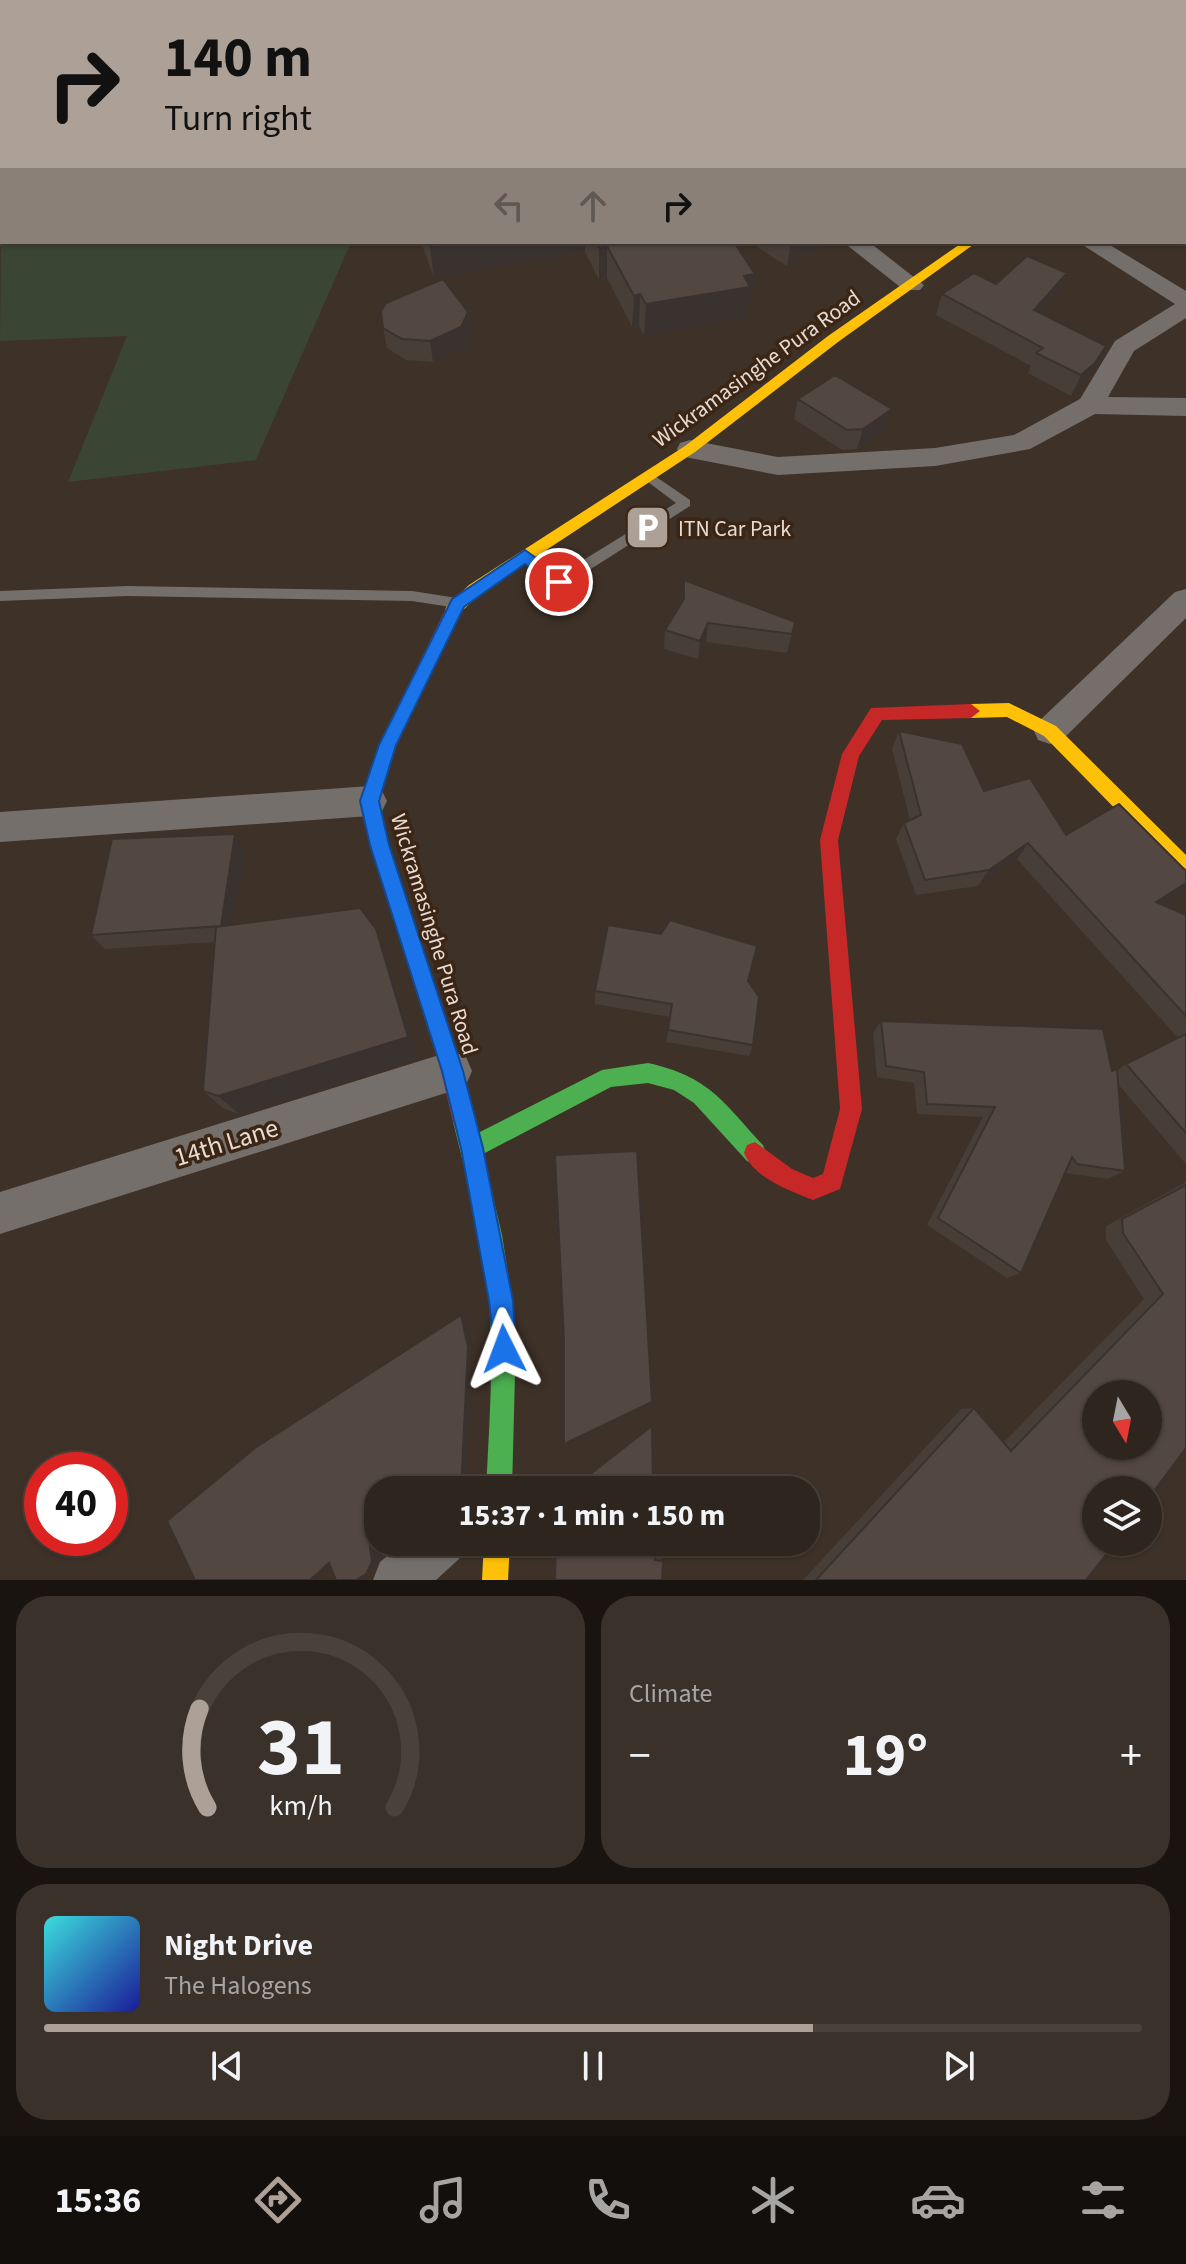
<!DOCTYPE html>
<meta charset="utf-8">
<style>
body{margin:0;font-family:"Source Sans 3",sans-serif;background:#3a312b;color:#f1f3f6;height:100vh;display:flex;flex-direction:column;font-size:30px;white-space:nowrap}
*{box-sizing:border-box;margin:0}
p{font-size:26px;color:#a7a5a4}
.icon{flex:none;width:44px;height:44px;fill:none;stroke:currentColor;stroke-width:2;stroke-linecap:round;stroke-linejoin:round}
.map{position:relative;height:1580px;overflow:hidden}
.drawer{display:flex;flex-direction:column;gap:16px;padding:16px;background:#191410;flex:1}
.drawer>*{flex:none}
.top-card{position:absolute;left:0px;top:0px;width:1186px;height:244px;box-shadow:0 2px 6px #0004,0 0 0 2px #49423c;background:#ada096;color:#111;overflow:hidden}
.needle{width:52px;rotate:170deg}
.controls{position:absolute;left:1082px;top:1380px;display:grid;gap:16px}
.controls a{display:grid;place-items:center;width:80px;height:80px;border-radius:50%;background:#2e251e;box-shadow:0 2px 6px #0004,0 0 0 2px #49423c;font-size:40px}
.speed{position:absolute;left:24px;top:1452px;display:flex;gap:16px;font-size:40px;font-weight:700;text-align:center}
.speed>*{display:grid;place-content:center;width:104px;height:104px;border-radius:50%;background:#2e251e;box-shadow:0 2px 6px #0004,0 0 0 2px #49423c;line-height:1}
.speed .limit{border:12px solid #d22;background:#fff;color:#111}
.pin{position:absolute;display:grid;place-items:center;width:68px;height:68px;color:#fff;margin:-34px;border:4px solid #fff;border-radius:50%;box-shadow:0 2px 8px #0007}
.me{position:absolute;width:88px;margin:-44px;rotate:357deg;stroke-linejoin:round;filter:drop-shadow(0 0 6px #0008)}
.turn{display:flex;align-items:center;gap:28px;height:168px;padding:0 32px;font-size:36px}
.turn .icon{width:104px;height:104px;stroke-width:2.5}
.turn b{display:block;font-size:56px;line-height:68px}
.lanes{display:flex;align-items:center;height:76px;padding:0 32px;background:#0003;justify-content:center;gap:40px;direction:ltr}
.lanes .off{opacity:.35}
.big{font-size:60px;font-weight:700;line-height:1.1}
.drawer .widget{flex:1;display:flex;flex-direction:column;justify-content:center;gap:12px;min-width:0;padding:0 28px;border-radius:32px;background:#3a312b}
.drawer .dial{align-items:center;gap:0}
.dial svg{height:208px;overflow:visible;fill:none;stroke:#49423c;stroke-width:7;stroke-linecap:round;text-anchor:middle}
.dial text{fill:#f1f3f6;stroke:none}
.song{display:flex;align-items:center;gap:24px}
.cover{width:96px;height:96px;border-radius:12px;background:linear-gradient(135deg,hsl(180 70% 55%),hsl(240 70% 35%))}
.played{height:8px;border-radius:4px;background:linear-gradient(90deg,#ada096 70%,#49423c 70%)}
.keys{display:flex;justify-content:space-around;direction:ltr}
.heat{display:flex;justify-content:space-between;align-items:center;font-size:44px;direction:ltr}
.drawer .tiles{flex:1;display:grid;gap:16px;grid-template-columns:1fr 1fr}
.widget:last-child{grid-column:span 2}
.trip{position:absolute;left:364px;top:1476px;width:456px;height:80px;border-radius:32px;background:#2e251e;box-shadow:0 2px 6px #0004,0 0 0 2px #49423c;font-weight:700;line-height:80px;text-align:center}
.tabs{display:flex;height:128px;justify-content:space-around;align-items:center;background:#120f0c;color:#a7a5a4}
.tabs .icon{width:56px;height:56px}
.tabs .selected{color:#ada096}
.tabs b{font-size:36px;color:#f1f3f6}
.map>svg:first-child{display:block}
.green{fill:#3b4533}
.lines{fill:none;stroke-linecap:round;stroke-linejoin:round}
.lane{fill:#746f6b;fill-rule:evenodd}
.street{fill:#746f6b;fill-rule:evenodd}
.fast{fill:#4caf50;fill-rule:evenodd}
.slow{fill:#ffc107;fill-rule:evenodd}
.jam{fill:#c62828;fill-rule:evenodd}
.wall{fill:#473e38}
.shaded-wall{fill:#3a322e}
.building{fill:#534841;stroke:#3a322e;stroke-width:2;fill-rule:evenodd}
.route{fill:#1a73e8;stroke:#114b97;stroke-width:2}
.labels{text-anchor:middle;stroke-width:7;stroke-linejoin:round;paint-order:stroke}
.street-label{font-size:22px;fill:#e9dbd1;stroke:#3b2616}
.poi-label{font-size:22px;fill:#e9dbd1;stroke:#3b2616;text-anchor:start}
.near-street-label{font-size:26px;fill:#e9dbd1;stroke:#3b2616}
</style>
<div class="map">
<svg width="1186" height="1580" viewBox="0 0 1186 1580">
<rect width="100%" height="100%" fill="#3e3128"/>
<!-- green -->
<path class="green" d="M168,0h356l-365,2z
M2,110v132h349l-95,218 -188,22 59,-146 -127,5z"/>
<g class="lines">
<!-- lane -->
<path class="lane" d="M649,472l41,28v6l-126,80h-10l-34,-26 -2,-4 2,-4h10l29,23 117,-72 -32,-24 -1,-3z
M128,586l284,5 45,7 7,5 -7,5 -45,-7 -284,-5 -128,5v-10z"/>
<!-- street -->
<path class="street" d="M628,0h20l1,2h-19z
M882,0h21l1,2h-20z
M1066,0h21l1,2h-20z
M1184,43l2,1v12l-2,-1z
M1184,157h2v13h-2z
M843,242h26l55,43 -4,5h-16z
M1078,242h27l81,49v27l-52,33 -26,46 78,1v18l-91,-2 -65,35 -95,17 -157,9 -88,-17 -10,-3 -3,-6 3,-6 10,-3 88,17 157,-9 79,-13 66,-36 35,-58 60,-37z
M1186,589v29l-124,122 -12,4 -12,-4 -4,-9 4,-9 137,-130z
M370,786l12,5 5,10 -5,10 -12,5 -370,26v-30z
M452,1051l14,6 6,14 -6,14 -14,6 -452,143v-42z
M404,1542h63l-8,17 -23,21h-63l7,-18z"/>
<!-- fast -->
<path class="fast" d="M648,1063c62,14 74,38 115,82l3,8 -3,8 -8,3 -8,-3 -53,-58 -20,-13 -26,-7 -37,4 -128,67 19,81 11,69 2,70 -3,116h-26c3,-62 8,-124 3,-186 -5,-62 -21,-122 -36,-182l3,-8 8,-3 8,3 6,19 124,-63z"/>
<!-- slow -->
<path class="slow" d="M1184,93h2l-2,8z
M963,242h14l-139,100 -143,110 -214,141 -22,21h-12l-2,-4 2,-4 22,-21 216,-139 143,-110z
M1009,703l47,23 130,129v21l-7,-2 -135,-138 -37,-19 -36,1 -9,-7 9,-7z
M484,1542h26l-2,38h-26z"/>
<!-- jam -->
<path class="jam" d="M453,604l8,6 -64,135 -18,56 9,44 75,226 12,51 -3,8 -8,3 -8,-3 -3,-8 -12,-51 -71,-226 -9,-44 18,-56 66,-135z
M971,704l9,7 -9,7 -89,2 -23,36 -21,84 24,269 -22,80 -27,11c-24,-10 -58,-21 -69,-47l3,-8 8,-3 37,27 21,9 10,-4 17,-65 -20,-269 22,-86 29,-46z"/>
</g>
<!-- wall -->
<path class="wall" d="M421,242h313l17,64h-3l-2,12 -102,18 -5,-10 -7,1 -25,-49 -8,2 -14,-28 -151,26z
M749,242h84l-46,24z
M1067,273l-8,20 -18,20 65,33 -10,20 -10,18 -15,12 -43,-23 3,-7 -95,-51 6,-21z
M468,312l2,21 -6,15 -31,14 -27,-2 -19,-12 -4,-20z
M798,399l88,31 -29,19 -15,1 -48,-31z
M684,580l111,42 -8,31 -81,-11 -8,17 -34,-10 1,-19 17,-28z
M899,731l85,60 82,44 116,55 -21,14 25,11v249l-68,-80 7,87 -17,8 -42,-6 -45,100 -14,5 -80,-53 56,-108 -66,-3 -3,-31 -37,-6 -4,-44 8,-12 231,50h5l9,-7 52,-26 -161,-179 -39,27 -62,9 -20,-56 8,-16 6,-3 -18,-71z
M245,849l-12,76 143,4 11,26 31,103 -179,56 -15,-5 -21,-18 12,-149 -110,7 -14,-14z
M748,981l5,64 -4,11 -83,-14 4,-25 -75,-13v-13z
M1186,1182v266l-100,132h-283l158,-171 13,-1 30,34 140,-143 -38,-59v-14z
M652,1426l1,64h-84l81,-63z
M557,1556h103l3,5z"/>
<!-- shaded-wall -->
<path class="shaded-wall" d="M454,242h131v10l-151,26 -4,-32z
M791,242h42l-46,24z
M607,246v32l-8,2v-32z
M1067,273l-8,20 -33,37 8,-20z
M755,274l-4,32h-3l-2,12 -102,18 2,-32 98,-28z
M640,294l-1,32 -7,1 2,-31z
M468,312l2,21 -6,15 -31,14 -3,-21z
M1106,346l-10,20 -10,18 -15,12 10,-21z
M892,409l-6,21 -29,19 6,-20z
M708,623l-2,19 -8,17 2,-18z
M235,834l10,15 -14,92 -10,-14z
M1028,843l-11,16 -39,27 11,-16z
M1186,883v4l-4,3 -41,27 15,-15z
M376,929l11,26 31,103 -179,56 -21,-18z
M461,1315l5,4 6,31 -6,140h-5z
M375,1521l6,37 -7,10 -17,12 10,-55z
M339,1559l-25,21h-4l19,-17z"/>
<!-- building -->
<path class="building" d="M428,242h26l-24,4z
M596,242h138l21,32 -11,2 6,11 -104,17 -6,-10 -6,2 -27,-50 -8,2z
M1027,256l40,17 -33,37 72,36 -11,17 -14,12 -45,-22 7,-5 -101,-54 32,-21 22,11z
M443,279l25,33 -7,15 -31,14 -28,-2 -19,-11 -2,-17 5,-8z
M835,375l57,34 -29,20 -16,1 -49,-31z
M684,580l111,42 -3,12 -84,-11 -8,18 -35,-11 19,-31z
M899,731l63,13 22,47 46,-13 36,57 53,-31 65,65 2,1v13l-30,19 30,13v101l-158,-173 -39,27 -64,10 -21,-57 17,-8z
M235,834l-14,92 -130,9 21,-96z
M360,908l16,21 32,108 -190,59 -15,-5 13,-164z
M670,920l87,26 -9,35 11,16 -6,48 -85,-15 4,-26 -77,-13 13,-66 53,9z
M881,1021l222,8 9,42 5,-2 8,102 -48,-7 -5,-7 -51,116 -83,-55 57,-111 -68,-3 -3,-32 -38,-6z
M1186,1034v99l-60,-69z
M637,1151l15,251 -88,42v-104l-9,-185z
M1186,1185v263l-38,51v-9h-52v52h20l-30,38h-270l158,-172 37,43 152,-157 -40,-61 -1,-14zM1096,1394h52v52h-52z
M461,1315l7,32 -7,143h-83v29l-11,6 5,37 -6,12 -10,6h-20l-7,-17 -19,17h-115l-28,-59 88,-73z
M652,1426l1,64h-83z
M556,1542h99v18l8,1 -1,19h-107z"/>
<!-- route -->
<path class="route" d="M525,550l39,28v9h-11l-28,-23 -61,43 -68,138 -17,56 10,44 74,226 20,77 30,153 3,48 -4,8 -8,4 -9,-4 -6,-56 -28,-153 -19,-77 -72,-226 -10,-44 19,-56 73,-146z"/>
<!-- icons -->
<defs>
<symbol id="parking-square" viewBox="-11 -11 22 22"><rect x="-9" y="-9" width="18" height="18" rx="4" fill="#ada096" stroke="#3b2616"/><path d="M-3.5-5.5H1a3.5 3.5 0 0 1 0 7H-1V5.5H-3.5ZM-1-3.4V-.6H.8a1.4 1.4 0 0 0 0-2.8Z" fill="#fff"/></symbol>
</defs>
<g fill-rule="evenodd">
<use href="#parking-square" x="622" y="502" width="51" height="51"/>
</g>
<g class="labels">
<!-- street labels -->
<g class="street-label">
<text transform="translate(756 368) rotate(-36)" y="8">Wickramasinghe Pura Road</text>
<text transform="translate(435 934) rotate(73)" y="8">Wickramasinghe Pura Road</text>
</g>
<!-- poi labels -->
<g class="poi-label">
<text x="678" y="536">ITN Car Park</text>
</g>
<!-- near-street labels -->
<g class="near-street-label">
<text transform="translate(226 1142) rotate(-17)" y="9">14th Lane</text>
</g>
</g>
</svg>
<div class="controls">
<a><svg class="needle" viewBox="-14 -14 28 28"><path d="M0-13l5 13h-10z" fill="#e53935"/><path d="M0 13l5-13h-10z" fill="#a7a5a4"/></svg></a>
<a><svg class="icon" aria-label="layers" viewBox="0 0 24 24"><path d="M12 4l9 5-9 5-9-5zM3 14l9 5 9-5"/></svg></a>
</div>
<div class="speed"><div class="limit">40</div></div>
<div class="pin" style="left:559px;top:582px;background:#d93025"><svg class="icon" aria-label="arrive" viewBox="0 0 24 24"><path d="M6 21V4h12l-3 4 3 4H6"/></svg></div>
<svg class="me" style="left:504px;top:1349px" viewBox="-20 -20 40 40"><path d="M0-17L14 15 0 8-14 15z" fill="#1a73e8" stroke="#fff" stroke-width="4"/></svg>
<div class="trip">15:37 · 1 min · 150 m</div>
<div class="top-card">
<div class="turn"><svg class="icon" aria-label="right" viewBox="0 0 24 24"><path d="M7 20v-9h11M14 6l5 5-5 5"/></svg><div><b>140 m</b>Turn right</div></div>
<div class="lanes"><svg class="icon off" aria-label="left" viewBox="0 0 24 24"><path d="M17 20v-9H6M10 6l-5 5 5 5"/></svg><svg class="icon off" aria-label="ahead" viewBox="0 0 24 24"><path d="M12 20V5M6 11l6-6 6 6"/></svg><svg class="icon" aria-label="right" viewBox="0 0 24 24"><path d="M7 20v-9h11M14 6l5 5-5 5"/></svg></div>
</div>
</div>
<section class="drawer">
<div class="tiles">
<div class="widget dial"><svg viewBox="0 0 100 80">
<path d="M14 69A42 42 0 1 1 86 69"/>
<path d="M14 69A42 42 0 0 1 11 31" stroke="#ada096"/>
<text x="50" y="56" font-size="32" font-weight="700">31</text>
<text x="50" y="72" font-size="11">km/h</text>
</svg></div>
<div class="widget"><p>Climate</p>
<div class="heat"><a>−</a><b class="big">19°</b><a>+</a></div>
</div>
<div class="widget">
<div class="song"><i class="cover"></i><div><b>Night Drive</b><p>The Halogens</p></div></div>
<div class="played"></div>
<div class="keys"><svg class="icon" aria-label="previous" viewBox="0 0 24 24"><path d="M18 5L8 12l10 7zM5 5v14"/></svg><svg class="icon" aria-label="pause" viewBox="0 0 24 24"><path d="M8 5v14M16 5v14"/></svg><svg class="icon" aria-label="next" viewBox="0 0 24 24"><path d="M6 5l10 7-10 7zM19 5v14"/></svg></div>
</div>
</div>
</section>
<nav class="tabs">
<b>15:36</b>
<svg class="icon selected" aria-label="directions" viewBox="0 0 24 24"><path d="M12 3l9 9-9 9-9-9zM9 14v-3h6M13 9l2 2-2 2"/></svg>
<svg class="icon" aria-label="music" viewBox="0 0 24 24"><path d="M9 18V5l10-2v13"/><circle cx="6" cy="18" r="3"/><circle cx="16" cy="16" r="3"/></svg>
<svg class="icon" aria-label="phone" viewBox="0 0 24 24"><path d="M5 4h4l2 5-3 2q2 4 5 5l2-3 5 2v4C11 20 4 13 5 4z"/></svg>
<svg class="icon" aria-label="climate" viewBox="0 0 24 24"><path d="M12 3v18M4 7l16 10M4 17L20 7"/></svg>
<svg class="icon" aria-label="car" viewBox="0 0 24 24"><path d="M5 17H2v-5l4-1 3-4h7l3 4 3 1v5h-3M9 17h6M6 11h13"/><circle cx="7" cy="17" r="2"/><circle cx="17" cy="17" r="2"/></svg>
<svg class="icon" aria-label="filters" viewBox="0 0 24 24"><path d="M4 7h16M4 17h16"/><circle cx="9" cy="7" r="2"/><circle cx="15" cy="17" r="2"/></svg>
</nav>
